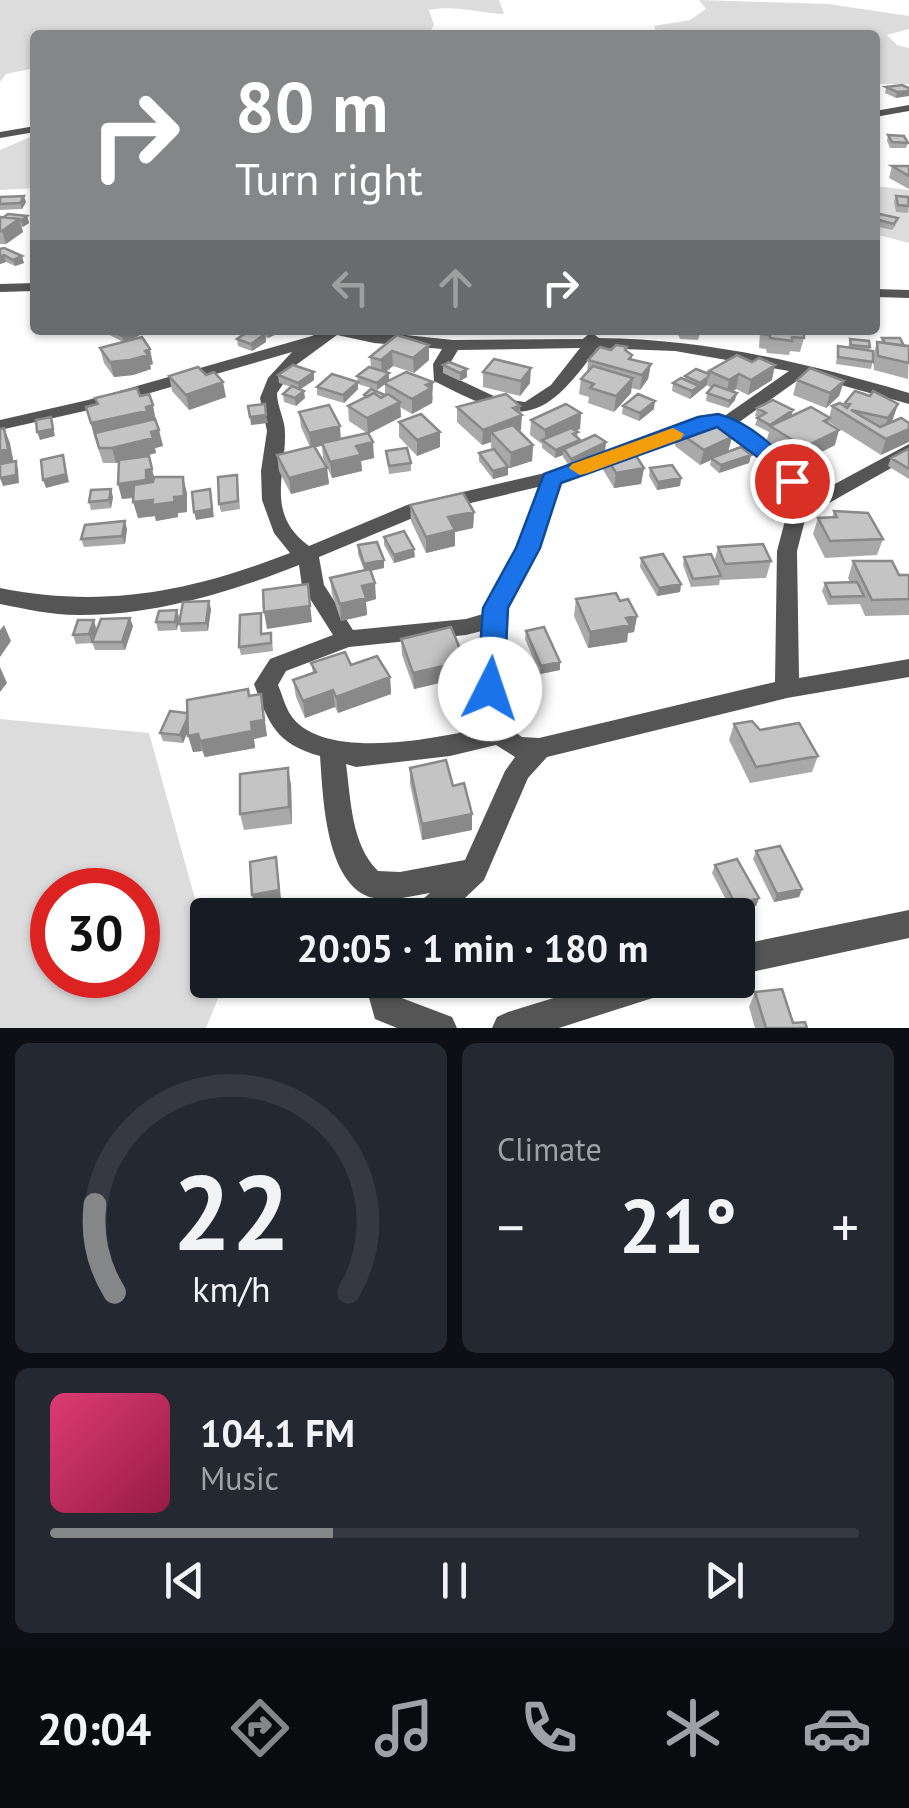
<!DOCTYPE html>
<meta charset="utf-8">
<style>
body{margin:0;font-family:"PT Sans",sans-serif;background:#242831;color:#f1f3f6;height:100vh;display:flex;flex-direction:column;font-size:38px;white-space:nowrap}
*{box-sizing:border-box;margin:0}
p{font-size:32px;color:#9ea1a6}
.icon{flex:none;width:55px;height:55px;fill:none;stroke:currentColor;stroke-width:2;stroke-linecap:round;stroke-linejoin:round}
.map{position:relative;height:1028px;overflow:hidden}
.sheet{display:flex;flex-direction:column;gap:15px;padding:15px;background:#0d0f14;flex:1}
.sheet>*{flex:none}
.banner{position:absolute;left:30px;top:30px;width:850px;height:305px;border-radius:10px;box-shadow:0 2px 8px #0004;background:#858687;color:#fff;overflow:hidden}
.speed{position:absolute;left:30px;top:868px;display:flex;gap:20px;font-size:50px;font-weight:700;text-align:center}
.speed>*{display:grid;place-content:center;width:130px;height:130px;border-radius:50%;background:#171b24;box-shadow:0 2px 8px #0004;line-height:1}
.speed .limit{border:15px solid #d22;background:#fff;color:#111}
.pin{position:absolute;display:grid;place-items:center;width:85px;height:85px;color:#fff;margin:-42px;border:5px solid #fff;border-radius:50%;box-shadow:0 2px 10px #0007}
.me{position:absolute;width:110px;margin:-55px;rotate:4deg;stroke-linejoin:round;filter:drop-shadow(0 0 8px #0008)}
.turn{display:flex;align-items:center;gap:35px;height:210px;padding:0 40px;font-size:45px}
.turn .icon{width:130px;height:130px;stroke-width:2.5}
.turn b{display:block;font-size:70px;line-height:85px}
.lanes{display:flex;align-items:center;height:95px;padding:0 40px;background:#0003;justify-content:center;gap:50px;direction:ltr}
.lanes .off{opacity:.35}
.big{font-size:75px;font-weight:600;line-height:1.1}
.sheet .widget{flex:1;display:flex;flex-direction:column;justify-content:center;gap:15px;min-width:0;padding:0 35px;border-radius:15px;background:#242831}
.sheet .dial{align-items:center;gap:0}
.dial svg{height:260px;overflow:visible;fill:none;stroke:#363941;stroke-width:7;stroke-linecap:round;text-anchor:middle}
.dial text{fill:#f1f3f6;stroke:none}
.song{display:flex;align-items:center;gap:30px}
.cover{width:120px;height:120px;border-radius:15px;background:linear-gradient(135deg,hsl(340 70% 55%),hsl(340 70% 35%))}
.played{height:10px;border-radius:5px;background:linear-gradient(90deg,#858687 35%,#363941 35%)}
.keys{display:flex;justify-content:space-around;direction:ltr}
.heat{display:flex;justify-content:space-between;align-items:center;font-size:55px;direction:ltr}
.sheet .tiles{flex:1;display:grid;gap:15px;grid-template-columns:1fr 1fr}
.widget:last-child{grid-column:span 2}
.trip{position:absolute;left:190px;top:898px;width:565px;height:100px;border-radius:10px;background:#171b24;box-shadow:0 2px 8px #0004;font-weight:600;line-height:100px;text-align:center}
.menu{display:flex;height:160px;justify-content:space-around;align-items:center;background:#090b0e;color:#9ea1a6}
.menu .icon{width:70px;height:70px}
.menu .current{color:#858687}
.menu b{font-size:45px;color:#f1f3f6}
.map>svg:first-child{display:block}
.green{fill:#dcdcdc;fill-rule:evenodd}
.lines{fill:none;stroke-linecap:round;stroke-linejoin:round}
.minor{fill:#555;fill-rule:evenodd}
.wall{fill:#a9a9a9}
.shaded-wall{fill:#898989}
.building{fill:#c4c4c4;stroke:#898989;stroke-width:2.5}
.route{fill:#1a73e8;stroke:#114b97;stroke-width:2.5}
.slow{fill:#f59e0b}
</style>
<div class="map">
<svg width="909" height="1028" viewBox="0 0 909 1028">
<rect width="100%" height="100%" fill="#fff"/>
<!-- green -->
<path class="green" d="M0,0h499l5,14c-26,-1 -49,-9 -75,-4l5,15 -6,10h-152l-10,-5 -28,5h-203v33l-29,6 -6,8z
M699,0l129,4 81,12v13l-22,6 10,10 12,3v36h-34v-49h-218l-3,-9 36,-6 16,-11z
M35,135v53l-35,2v-40z
M875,186l34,4v53l-34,-9z
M0,719l149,14 58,209 1,38h10l3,11 -15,37h-206zM52,890h86v85h-86z"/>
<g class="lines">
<!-- minor -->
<path class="minor" d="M909,105v6l-34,6v-6z
M35,126v6l-35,6v-6z
M35,283v8l-35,1v-8z
M875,289l34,1v8l-34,-1z
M323,330h36l94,10 130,-1 8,-7 8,6c107,1 208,25 310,55v11l-104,-29 -67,48c30,22 60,39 67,77l104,-56v14l-103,58 -9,35 2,127 110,-19v18l-122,21 -240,59 -19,21 -44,102 -37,35h-36l5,-10 14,-12c-19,3 -51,12 -69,0 -36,-24 -38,-97 -41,-137 -44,-12 -51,-32 -66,-72l16,-25 63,-24 -31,-49 -3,-21c-68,27 -147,51 -221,50 -27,0 -52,-6 -78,-11v-16c105,21 192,3 290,-35l-16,-20 -12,-33 -1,-29 6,-40 -7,-33 8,-20 24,-26 -194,56 -98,22v-10l88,-20 224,-64zM337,335l37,8 68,6 -9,15 1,17c84,43 106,48 163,-33l78,3 114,20 -66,46h-23l-155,56 -138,32 -98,41c-44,-32 -23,-71 -24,-113 0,-14 -8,-26 -8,-40l19,-28zM580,348l-29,37 -26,17 -27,-4 -49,-23v-10l9,-15zM708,426l14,2 49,38 11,15 5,32 -10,38 -2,131 -236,56 -17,-1 -11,-8 -9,-40 4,-81 32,-60 21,-66zM538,487l-20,61 -35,66 -17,5 -113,11 -29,-45 -5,-28 101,-42zM482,631l-4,58 8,38c-47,11 -165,36 -196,-13 -5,-8 -8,-20 -12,-29l8,-14 63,-24 117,-12zM496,745l19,12 -10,14 -40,89 -65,12 -22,-1c-27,-27 -27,-71 -32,-107l10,3 94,-11z
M909,910v28l-171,37v-30z
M364,980h32l3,17 53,20 5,11h-60l-22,-9z
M612,980h66l-5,11 -11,4 -103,33h-67l5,-11 11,-5z"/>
</g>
<!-- wall -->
<path class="wall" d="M886,87l23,1 -13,10 -11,-5z
M888,135l20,8 -2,5h-16l-3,-7z
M892,166h17v23l-20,-11z
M896,196l13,7 -1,10 -12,-1 -2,-10z
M0,197l26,5 -4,7 -22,1z
M875,213l21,12 -4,5 -17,-4z
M27,216l2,7 -7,4 1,5 -17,12h-6v-27z
M0,249l24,14 -9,3 -9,-4 -6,2z
M100,330h41l1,4 -12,6 23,24 -3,1 1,4 -18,6 -19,2 -10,-14 -4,-15 23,-6z
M250,330h33v1l-15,7 -2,-1v5l-14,9 -14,-5 -1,-7z
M593,330h19v4l-18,-1z
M617,330h20l-1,5 -19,-1z
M676,330h25l-3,10 -18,-1z
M707,330h35v3z
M756,330h48v8l-4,14 -10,-1 -1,4 -22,-2 -1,-4 -7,-1 1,-17z
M397,335l32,25 -15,13 -21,-7 -8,6 4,1v7l44,17 -1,6 -20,11 -12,-7 1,10 -32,16 5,25 -13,3 1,10 -30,7 -9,-20 -1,-12 -7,1 12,21 2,16 -38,10 -12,-23 -2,-16 33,-8 -9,-20 -2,-15 42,27 26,-6 -18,-12 -1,-15 16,-8v-3h21v-11l-8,6 -19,-6v5l-14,14 -27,-8v-8l41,-5 -1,-6 14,-9 -1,-10z
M882,338l27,8 -1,33 -34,-9 -1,-10 -2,9 -35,-5 2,-18 10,2 2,-9 20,8 -1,4 4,5 4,-14h4z
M627,347l-1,5 6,3v4l19,5 -3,15 -8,11 -9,-2v5l-17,19 -26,-9 1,-6 -10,-3 2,-15 6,-6 1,-13 23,-10z
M443,365l24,12 -7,4 -17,-8z
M709,371l63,9 -24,15 -12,-6 -3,2 2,9 -7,8 -22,-7 1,-8 4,-5 -4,-3 -17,14 -18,-8 1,-8 11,-4 1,-3 24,-2z
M483,372l47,11 -10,13 -37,-9z
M278,375l36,5 -13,9 4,9 -9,8 -12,-4 -1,-8 8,-7 -12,-4z
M169,376l57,21 -37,13 -17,-19z
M797,380l47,1 -5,15 -13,12 -33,-13z
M140,396l16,25 7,25 -8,2 1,5 -15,4 8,-1 5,21 33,16v19l-9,1v4l-22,4 -1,-5 -17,2 -4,-20 -12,1 -4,-15 1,-21h-16l-8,-24 -9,-32z
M845,403l53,1 -7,18 10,-4 -20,37 -52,-33 6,23 -35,18 -34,-21 3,-10 -14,-7 3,-8 -3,-1 2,-8 35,8 37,2 3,-12h12z
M520,406l1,24 -2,1 14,14 -1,16 -22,7 -5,-6 3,5v8l-15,4 -14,-18v-8l14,-3 -2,-3v-5l-9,3 -25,-23v-15z
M623,406l31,3 -15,12 -17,-7z
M581,413l-1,16 -4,1 4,12h26l-1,8 -35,17 -7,-10v-2l-8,3 -13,-10v-4l-12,-9 1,-15z
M399,422l41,25 -23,9 -18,-19z
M677,431l55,6 -4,15 23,3 -2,8 -30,10 -9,-8 1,-5 -11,5 -25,-19z
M909,450v29l-21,-13 3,-8z
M386,451l25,12v8l-22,3z
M604,453l40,15 -3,16 -27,4 -12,-20z
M650,468l31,10 -1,8 -23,4 -8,-14z
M238,483l2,26 -19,3 -2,-8z
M113,497l-2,11 -20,2 -2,-8z
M410,505l64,7 -1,16 -18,4v14l-29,7 -15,-32z
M834,511l49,28 -6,16 -52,3 -12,-24 5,-16h14z
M127,529l-2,15 -41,3 -3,-8z
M384,537l31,20 -21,6 -10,-18z
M358,545l26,23 -13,3 5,28 -10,3 1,13 -26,6 -9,-27 -2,-16 34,-8 -6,-16z
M718,547l53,14 -5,17 -45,2 -1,-1 -1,6 -28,2 -8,-22 1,-8 30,5z
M641,558l40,26 -1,8 -23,4 -17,-29z
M853,561l46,14 10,-1v41l-44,1 -5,-12 -32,1 -6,-14 3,-8 25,-1 -2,-4z
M576,599l44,2 17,15 -3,16 -6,1 -1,9 -39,6 -14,-32z
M211,609l-3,22 -27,1 -2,-8z
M177,610l2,8 -2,12 -19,1 -2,-9z
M262,621v13l10,7 1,10 -32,4 -2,-8z
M133,626l-8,24h-30l-3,-8z
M96,628l-4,15 -16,1 -3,-9z
M526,631l34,39 -20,4 -15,-35z
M401,639l64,38 -51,12 -12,-34z
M311,663l40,2 39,12 1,17 -53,19 -3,-6 -30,11 -9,-21 -3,-17 20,-7z
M261,694l6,42 -13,3 1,9 -50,9 -3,-6 -9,1 -5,-21 -5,12 -20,-2 -3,-8 27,-20z
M734,724l26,6 58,26 -6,16 -62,11 -21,-43z
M410,768l43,18 19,28v16l-50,10 -12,-56z
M291,784l1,40 -48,6 -4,-16z
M756,851l46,38 -3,8 -25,5 -21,-43z
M715,865l44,33 -3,8 -23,7 -21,-40z
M755,992l38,31 14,5h-52l-6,-21z"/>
<!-- shaded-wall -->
<path class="shaded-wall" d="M909,91v5l-13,2 1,-6z
M24,196l2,6 -4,7 -2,-6z
M27,216l2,7 -6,4 -2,-6z
M19,219l4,13 -17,12 -4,-13z
M4,255l2,7 -6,2v-7z
M22,256l2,7 -9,3 -2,-6z
M134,330h7l1,4 -18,9 -2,-7z
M270,330h13v1l-15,7 -1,-7z
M265,334l1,8 -14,9 -1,-7z
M429,345v15l-15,13 -1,-15z
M150,349l3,15 -3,1 1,4 -18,6 -19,2 -4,-15z
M392,351l1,15 -11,9 -1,-15z
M651,364l-3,15 -8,11 2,-15z
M775,365l-3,15 -24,15 3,-15z
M531,368l-1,15 -10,13 1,-15z
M467,369v8l-7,4v-8z
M314,372v8l-15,10 -1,-7z
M389,373v8l-12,9v-7z
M739,374l-3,15 -10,7 3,-16z
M708,377l-1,8 -17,14 2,-8z
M633,378l-2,15 -17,19 2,-16z
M844,381l-5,15 -13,12 4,-15z
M223,382l3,15 -37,13 -3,-15z
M358,382v7l-14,14 -1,-8z
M433,382l-1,21 -20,11v-15l14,-14z
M304,391l1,7 -9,8 -1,-8z
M737,393l-2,7 -7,8 2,-7z
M655,401l-1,8 -15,12 1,-8z
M400,402l1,15 -33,17 -1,-16z
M898,404l-5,15 -11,15 6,-16z
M153,405l3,16 -5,5 -56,13 -4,-16z
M520,406l-1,10 3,-1 -1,15 -23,9 -7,-7v10l-9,3 1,-15 30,-22z
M793,410l-2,8 -21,8 -2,6 2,-7z
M581,413l-1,16 -33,15 -2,-2v-12z
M266,415l2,8 -17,2 -1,-8z
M51,417l4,19 -15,4 -3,-8z
M340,426l1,16 -30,6 -2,-15z
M4,428l6,15 4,21 -14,4v-17z
M909,429v13l-28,13 5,-16z
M159,430l4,16 -8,2 1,5 -40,10 -4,-15z
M839,430l-4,15 -35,18 4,-16z
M440,432v15l-23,9v-16z
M732,437l-4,15 -17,6v2l-11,5 4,-15z
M580,440l-1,7 -15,2 -1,6 -8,3 1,-8z
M373,442l1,16 -13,3 1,10 -30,7 -2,-16 26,-16z
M606,442l-1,8 -35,17 1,-8z
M533,445l-1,16 -22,7 1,-15z
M63,455l6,27 -23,6 -3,-8z
M751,455l-2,8 -30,10 2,-8z
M16,461l2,8 1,14 -16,3 -3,-8z
M508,467v8l-15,4v-8z
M327,468l2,16 -38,10 -2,-16z
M644,468l-3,16 -27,4 2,-15z
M152,469l4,16 -6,10 -28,4 -4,-15 28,-14z
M183,477l4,16v19l-9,1v4l-22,4 -1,-5 -17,2 -5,-16 41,-5z
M681,478l-1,8 -23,4 1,-8z
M111,489l2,8 -2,11 -2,-8z
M210,489l4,28 -18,3 -2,-8z
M474,512l-1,16 -18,4v14l-29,7v-16l22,-20z
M125,521l2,8 -2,15 -3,-8z
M414,549l1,8 -21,6v-8z
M384,560v8l-20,4v-8z
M375,583l1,16 -10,3 1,13 -26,6 -1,-17 22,-18z
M308,584l4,38 -45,7 -3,-17z
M681,584l-1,8 -23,4 2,-8z
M209,601l2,8 -3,22 -2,-8z
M177,610l2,8 -2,12 -2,-8z
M637,616l-3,16 -6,1 -1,9 -39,6 2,-16 36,-14z
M130,618l3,8 -8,24 -3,-8z
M94,620l2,8 -4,15 -3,-9z
M4,625l7,16 -11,16v-27z
M465,661v16l-51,12 -1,-16z
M560,662v8l-20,4 1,-8z
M0,667l7,16 -7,9z
M390,677l1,17 -53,19 -2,-16z
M333,690l2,17 -30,11 -2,-17z
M261,694l6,42 -13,3 1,9 -50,9 -5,-16 51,-19z
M190,713l2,9 -9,21 -3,-8z
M198,734l4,17 -9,1 -5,-16z
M288,768l3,16 1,40 -3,-17z
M472,814v16l-50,10v-16z
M276,857l5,41 -27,5 -2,-8z
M802,889l-3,8 -25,5 3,-8z
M759,898l-3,8 -23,7 3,-8z"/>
<!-- building -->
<path class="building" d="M902,85l7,3v3l-12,1 -11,-5z
M888,135l16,1 4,7 -16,-1z
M892,166h17v10z
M24,196l-4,7 -20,1v-7z
M896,196l12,1 1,9 -11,-1z
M875,213l23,5 -4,6 -19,-5z
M8,214l19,2 -6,5 -2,-2 -15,-2z
M0,217h1l18,2 -17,12h-2z
M4,248l18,8 -9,4 -9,-5 -4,2v-8z
M112,330h22l-12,6z
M250,330l15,4 -14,10 -14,-5z
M762,330h42v8l-12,-1v4l-22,-3v-3l-8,-1z
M397,335l32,10 -16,13 -21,-7 -11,9 -11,-3z
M142,337l8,12 -5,2 3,4 -18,5 -20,2 -10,-14z
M882,338h18l4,8 -19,-3z
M850,339l19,2 1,6 -19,-2z
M877,342l32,4v17l-31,-7z
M616,345l11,2 -2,3 7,5 -3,4 22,5 -9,11 -54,-15 12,-13 11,3z
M838,346l35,5v11l-35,-5z
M737,355l15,7 7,-4 16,7 -24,15 -12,-6 -10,6 -20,-9z
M494,359l37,9 -10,13 -38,-9z
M449,362l18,7 -7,4 -17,-8z
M293,365l21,7 -16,11 -20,-8z
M593,366l40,12 -17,18 -26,-8 4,-4 -13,-5z
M198,367l8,8 8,-3 9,10 -37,13 -17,-19z
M369,367l20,6 -12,10 -20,-7z
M810,368l34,13 -14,12 -33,-13z
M696,369l13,5 -1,3 -8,6 -15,-7z
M406,372l27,10 -7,3 5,3 -19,11 -28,-16z
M332,374l26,8 -15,13 -26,-8z
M681,378l18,8 -7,5 -19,-8z
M714,385l23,8 -7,8 -23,-8z
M292,386l12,5 -9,7 -12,-4z
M137,388l3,8 9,-2 4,11 -7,2 1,4 -56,12 -5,-16 12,-3 -3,-6z
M371,389l14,6 -4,3 -7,-5 -7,4 -3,-2z
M855,391l15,5 3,-5 25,13 -10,14 -37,-8 29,17 21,-9 8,5v6l-23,10 -54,-33 8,-3 7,5 3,-4 -5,-1z
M374,393l7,5 7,-4 12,8 -33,16 -19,-12z
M506,394l14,12 -7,2 9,7 -39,15 -26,-23z
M638,394l17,7 -15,12 -17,-7z
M773,400l20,10 -23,15 -13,-7 9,-5 -9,-5z
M265,404l1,11 -16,2 -2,-11z
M566,404l15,9 -36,17 -14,-10z
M329,405l11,21 -31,7 -10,-21z
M811,407l19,11 -6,3 15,9 -35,17 -34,-21z
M421,414l19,18 -23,8 -18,-18z
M51,417l2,12 -16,3 -1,-12z
M155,419l4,11 -8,2 2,6 -41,10h-13l-4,-15z
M705,419l9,6 5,-2 13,14 -28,13 -27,-19z
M513,425l20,20 -22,8 -20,-21z
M4,428l4,21 -8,2v-22z
M571,428l7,4 -5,2 7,6 -24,10 -14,-10z
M368,433l5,9 -17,4 5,9 -31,7 -8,-19z
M595,435l11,7 -35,17 -7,-10z
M314,446l13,22 -38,10 -12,-23z
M741,447l10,8 -30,10 -10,-7z
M407,448l4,15 -22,3 -3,-15z
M631,448l13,20 -28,5 -12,-20z
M494,449l14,18 -15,4 -14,-18z
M908,449l1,1v19l-18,-11z
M63,455l3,19 -23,6 -2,-20z
M149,456l3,13 -6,1v10l-28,4 1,-24z
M16,461v14l-16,3v-14z
M672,465l9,13 -23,4 -8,-14z
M237,475l1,26 -19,3 -1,-27z
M154,477h29l1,19 -10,1 1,5 -23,3 1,-5 -20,2 1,-17 19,-3z
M111,489l-2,11 -20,2 2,-12z
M210,489l2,20 -18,3 -2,-20z
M463,493l11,19 -26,5 7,13 -29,7 -16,-32z
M834,511l34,2 15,26 -53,2 -12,-23 19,-1z
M125,521l-3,15 -41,3 4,-14z
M404,531l10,18 -20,6 -10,-18z
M377,542l7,18 -20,4 -6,-19z
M763,544l8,17 -46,3 -7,-17z
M663,554l18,30 -22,4 -18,-30z
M711,554l10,22 -28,3 -9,-22z
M853,561h39l7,14h10v24l-37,1z
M370,569l5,14 -13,3 4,12 -26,6 -10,-26z
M857,582l7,14 -33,1 -6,-14z
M308,584l2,22 -46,6 -1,-22z
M616,593l4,8 8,-2 9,17 -11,2 4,7 -40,7 -14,-33z
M209,601l-3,22 -27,1 4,-22z
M177,610l-2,12h-19l3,-11z
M261,613v21l10,-1v10l-32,4 1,-32z
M130,618l-8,24h-30l9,-23z
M78,620h16l-5,14 -16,1z
M451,627l14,34 -52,12 -12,-34z
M544,627l16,35 -19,4 -15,-35z
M345,652l6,13 26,-9 13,21 -54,20 -3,-7 -30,11 -10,-21 23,-8 -5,-9z
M248,689l1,7 12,-2 3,26 -13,2 1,9 -52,10 -2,-7 -10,2 -1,-36z
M170,711l17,2v6l-7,16 -20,-2z
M752,721l8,9 39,-7 19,33 -62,11 -22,-43z
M446,760l7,26 11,-3 8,31 -50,10 -12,-56z
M288,768l1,39 -49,7v-40z
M780,846l22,43 -25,5 -21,-43z
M276,857l3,33 -27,5 -2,-33z
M737,859l22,39 -23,7 -21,-40z
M782,989l11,34 12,-1 2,6h-41l-11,-36z"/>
<!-- route -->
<path class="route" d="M718,414c34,9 65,39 85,67l-3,5h-16l-13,-19 -54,-40 -156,56 -21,65 -32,60 -4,81 -4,8 -10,3 -9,-3 -4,-8 6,-81 33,-60 28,-74 154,-57z"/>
<!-- slow -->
<path class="slow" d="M673,428l11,6 -3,5 -93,34 -8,2 -11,-7 3,-4z"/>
</svg>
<div class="speed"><div class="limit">30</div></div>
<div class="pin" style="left:792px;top:481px;background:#d93025"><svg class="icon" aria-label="arrive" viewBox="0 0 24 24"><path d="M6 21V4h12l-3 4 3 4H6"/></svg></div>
<svg class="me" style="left:490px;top:689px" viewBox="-20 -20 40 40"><circle r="19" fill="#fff"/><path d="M0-13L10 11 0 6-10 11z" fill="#1a73e8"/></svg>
<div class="trip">20:05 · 1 min · 180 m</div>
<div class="banner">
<div class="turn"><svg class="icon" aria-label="right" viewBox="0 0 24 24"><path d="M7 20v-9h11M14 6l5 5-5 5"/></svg><div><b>80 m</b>Turn right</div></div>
<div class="lanes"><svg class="icon off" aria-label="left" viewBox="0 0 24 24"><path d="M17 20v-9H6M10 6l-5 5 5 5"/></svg><svg class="icon off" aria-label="ahead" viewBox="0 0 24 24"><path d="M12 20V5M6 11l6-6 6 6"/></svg><svg class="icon" aria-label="right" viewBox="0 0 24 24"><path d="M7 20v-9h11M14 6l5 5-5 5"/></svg></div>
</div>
</div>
<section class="sheet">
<div class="tiles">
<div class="widget dial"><svg viewBox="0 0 100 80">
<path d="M14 69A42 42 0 1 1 86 69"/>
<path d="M14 69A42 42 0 0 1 8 42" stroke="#858687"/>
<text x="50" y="56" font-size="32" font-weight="700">22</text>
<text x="50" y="72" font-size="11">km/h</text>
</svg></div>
<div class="widget"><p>Climate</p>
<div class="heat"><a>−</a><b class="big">21°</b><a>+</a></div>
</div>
<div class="widget">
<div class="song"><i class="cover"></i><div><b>104.1 FM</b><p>Music</p></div></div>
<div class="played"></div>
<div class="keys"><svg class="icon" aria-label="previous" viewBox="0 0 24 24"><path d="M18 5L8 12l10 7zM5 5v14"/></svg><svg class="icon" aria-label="pause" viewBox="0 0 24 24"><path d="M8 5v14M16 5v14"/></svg><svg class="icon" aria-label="next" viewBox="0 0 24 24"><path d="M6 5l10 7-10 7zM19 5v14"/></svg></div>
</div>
</div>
</section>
<nav class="menu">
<b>20:04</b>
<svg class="icon current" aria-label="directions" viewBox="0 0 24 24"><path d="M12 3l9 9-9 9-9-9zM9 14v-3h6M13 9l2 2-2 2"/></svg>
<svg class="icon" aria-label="music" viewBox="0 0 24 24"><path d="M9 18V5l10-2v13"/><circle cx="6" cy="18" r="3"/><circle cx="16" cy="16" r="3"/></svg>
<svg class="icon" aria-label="phone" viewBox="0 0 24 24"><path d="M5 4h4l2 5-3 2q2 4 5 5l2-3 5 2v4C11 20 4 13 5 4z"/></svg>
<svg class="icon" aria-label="climate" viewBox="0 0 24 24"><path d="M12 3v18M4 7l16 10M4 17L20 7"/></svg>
<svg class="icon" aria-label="car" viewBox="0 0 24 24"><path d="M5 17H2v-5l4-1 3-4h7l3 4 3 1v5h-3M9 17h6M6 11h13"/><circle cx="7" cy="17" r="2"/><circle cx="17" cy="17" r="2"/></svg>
</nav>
